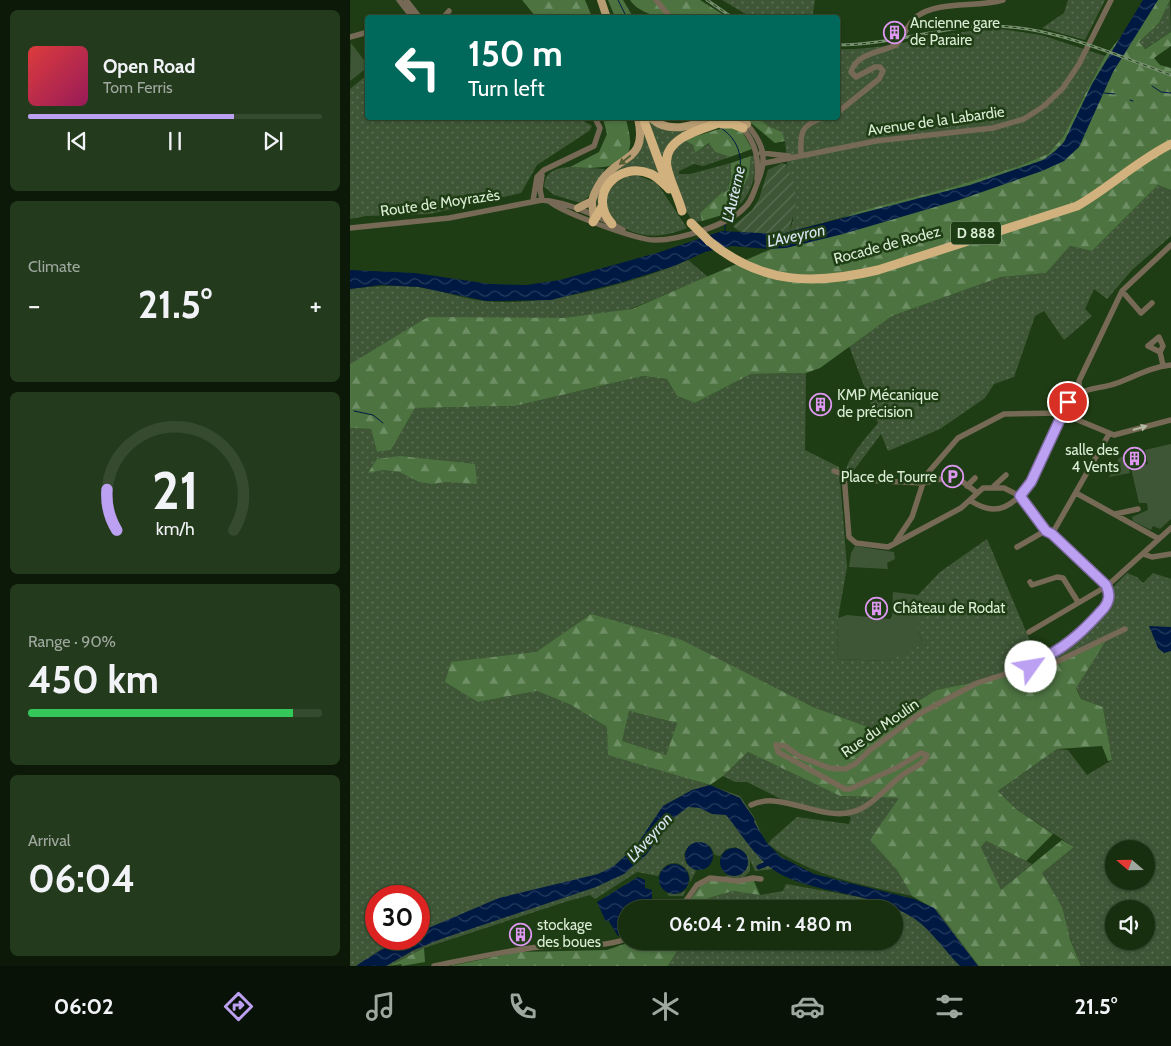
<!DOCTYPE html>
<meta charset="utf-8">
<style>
body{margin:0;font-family:Cabin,sans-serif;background:#243a1d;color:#f1f3f6;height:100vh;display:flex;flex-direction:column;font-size:19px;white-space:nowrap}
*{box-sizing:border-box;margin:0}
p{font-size:16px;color:#9ea89e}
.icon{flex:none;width:28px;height:28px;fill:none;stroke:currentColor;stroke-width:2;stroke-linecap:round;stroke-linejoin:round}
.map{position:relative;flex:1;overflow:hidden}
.panel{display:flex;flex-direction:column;gap:10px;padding:10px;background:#0d1908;width:350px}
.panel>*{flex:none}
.guide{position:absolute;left:15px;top:15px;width:475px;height:105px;border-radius:5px;box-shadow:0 1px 4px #0004,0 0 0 1px #364a2f;background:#00695c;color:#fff;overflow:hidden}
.needle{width:32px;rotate:290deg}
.buttons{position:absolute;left:755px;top:840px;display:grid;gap:10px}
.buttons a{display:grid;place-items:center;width:50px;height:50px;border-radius:50%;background:#172e0f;box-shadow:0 1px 4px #0004,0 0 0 1px #364a2f;font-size:25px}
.speed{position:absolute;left:15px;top:885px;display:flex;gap:10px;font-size:25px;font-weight:700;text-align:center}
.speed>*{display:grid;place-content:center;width:65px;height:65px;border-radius:50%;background:#172e0f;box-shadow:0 1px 4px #0004,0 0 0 1px #364a2f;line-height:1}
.speed .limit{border:8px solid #d22;background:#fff;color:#111}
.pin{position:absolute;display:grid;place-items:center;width:42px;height:42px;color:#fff;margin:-21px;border:2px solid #fff;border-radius:50%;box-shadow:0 1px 5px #0007}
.me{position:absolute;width:55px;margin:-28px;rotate:58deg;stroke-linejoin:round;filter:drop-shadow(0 0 4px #0008)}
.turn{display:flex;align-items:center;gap:18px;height:105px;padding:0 20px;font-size:22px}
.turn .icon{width:65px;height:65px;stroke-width:2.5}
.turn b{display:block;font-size:35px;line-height:42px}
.big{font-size:38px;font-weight:700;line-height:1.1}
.panel .tile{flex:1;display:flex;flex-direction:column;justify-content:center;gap:8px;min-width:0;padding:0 18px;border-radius:8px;background:#243a1d}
.panel .dial{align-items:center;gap:0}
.dial svg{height:130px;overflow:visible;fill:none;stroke:#364a2f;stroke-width:7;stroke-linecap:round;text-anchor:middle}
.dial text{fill:#f1f3f6;stroke:none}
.song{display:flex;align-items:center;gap:15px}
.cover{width:60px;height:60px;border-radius:8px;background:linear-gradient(135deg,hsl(0 70% 55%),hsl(330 70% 35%))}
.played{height:5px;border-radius:2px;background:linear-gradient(90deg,#bca0f2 70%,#364a2f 70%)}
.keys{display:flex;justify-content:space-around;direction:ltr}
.heat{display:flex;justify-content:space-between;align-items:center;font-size:28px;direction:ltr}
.charge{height:8px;border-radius:4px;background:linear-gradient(90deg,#34c759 90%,#364a2f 0)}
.trip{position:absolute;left:268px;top:900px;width:285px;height:50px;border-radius:25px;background:#172e0f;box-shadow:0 1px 4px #0004,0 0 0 1px #364a2f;font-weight:700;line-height:50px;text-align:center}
.tabs{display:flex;height:80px;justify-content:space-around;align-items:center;background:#091206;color:#9ea89e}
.tabs .icon{width:35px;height:35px}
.tabs .current{color:#bca0f2}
.tabs b{font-size:22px;color:#f1f3f6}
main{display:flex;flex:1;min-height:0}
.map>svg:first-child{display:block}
.grass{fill:url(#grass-dots);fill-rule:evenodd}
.forest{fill:url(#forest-firs);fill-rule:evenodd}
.park{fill:#3e5636}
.garden{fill:url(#garden-furrows)}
.water{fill:url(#water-waves)}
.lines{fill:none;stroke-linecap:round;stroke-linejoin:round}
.stream{stroke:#001943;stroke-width:1}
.canal{stroke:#001943;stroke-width:5}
.minor{stroke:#766955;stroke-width:5.5}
.major{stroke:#b79c73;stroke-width:8}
.highway{stroke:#d1b17e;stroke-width:9}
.rail-casing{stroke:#77906f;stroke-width:3}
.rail{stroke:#1f3d14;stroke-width:1;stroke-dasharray:4;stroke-linecap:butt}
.highway-bridge{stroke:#d1b17e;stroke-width:9}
.oneway{fill:#545e35}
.oneway2{fill:#b3b8a2}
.route-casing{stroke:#7a689d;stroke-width:12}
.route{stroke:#bca0f2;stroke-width:9}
.labels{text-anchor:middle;stroke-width:5;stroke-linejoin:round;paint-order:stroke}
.shield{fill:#1f3d14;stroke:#a3b89b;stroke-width:1}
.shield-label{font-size:14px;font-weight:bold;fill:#dbedd5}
.poi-label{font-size:15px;fill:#dbedd5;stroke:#1f3d14;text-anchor:start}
.street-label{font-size:15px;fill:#dbedd5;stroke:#1f3d14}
.water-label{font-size:16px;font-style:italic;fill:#d9e4f3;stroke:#1f3d14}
</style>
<main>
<section class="panel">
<div class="tile">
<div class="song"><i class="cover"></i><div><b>Open Road</b><p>Tom Ferris</p></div></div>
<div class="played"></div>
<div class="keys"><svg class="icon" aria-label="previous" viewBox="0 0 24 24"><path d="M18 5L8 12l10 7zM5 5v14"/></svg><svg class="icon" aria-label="pause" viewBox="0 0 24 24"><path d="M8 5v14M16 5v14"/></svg><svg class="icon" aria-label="next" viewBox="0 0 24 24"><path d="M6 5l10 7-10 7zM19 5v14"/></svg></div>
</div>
<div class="tile"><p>Climate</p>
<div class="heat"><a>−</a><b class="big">21.5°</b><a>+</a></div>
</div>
<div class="tile dial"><svg viewBox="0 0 100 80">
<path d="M14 69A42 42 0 1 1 86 69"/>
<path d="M14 69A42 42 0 0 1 8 44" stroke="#bca0f2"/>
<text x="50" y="56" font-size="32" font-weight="700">21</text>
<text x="50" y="72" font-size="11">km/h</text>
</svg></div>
<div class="tile"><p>Range · 90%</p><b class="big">450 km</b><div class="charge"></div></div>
<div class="tile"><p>Arrival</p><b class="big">06:04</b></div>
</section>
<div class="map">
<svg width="821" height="966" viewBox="0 0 821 966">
<defs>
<pattern id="grass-dots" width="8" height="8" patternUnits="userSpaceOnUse" patternTransform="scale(1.25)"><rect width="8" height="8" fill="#3e5636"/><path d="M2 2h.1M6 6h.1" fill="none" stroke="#596f52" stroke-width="1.8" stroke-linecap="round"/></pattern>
<pattern id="forest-firs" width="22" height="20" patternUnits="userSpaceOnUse" patternTransform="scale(1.25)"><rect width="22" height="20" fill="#4d7341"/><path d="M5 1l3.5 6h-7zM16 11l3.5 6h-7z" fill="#6e8e64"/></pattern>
<pattern id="garden-furrows" width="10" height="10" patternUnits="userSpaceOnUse" patternTransform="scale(1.25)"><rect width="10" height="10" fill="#3e5636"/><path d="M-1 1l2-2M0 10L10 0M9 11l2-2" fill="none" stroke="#596f52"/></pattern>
<pattern id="water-waves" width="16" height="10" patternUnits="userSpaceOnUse" patternTransform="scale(1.25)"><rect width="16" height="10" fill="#001943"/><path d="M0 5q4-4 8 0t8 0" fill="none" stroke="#253b5d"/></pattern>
</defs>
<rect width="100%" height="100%" fill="#1f3d14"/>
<!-- grass -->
<path class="grass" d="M372,0h93l-3,18 -61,-1z
M718,0h37l-20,40 -43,-12 22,-15z
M820,0l1,32 -27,17 -5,-7 20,-19z
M651,29l40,6 64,21 -42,81 -15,17 -29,12 -66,21 -164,45 4,-11 -8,-80 -4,-9 -13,-6 -9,-8h79v-69c54,2 108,-20 163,-20z
M17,75l1,43h211l13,8 -3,5 -52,34 -16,28 -91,21 -64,2 -16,3v-130z
M296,118l9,5 37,4 -10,7 -18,30z
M292,128l19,50 -10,-6 -34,3 -20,38v-19l14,-20 16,-11z
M334,140l9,5 2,8 15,-10 5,9 15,5 -27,9 -9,-2 -15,7v3h11l41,-11v14l-3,13 -8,4 -20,19 2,8 -8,1c-11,-13 -29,-51 -23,-67 2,-6 9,-11 13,-15z
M401,156h3c2,18 -1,36 -15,49v-9l10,-21z
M220,167l35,2 -15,26 -9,8 -27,-8 -10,-8c1,-16 12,-19 26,-20z
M289,173v3l18,7 30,45c-29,12 -56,11 -79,-13 -4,-28 3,-37 31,-42z
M808,185l13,5v46l-39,34 -25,29 -13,-10 -9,20 7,7 -28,24 -20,-29 -9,5 -21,61 -20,7 -9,14 -45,31 -52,22 -7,-17 -30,40 -5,-2c-1,-11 24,-39 32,-49l-29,-77 43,-30 109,-39 45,-4 24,-27 22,5z
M338,260l20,17 -80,33 -66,8h-134l-78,46v-75c23,-3 45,-4 68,-2 23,3 44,12 67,14 56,7 151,-18 203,-41z
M456,373l-1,77 34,17 8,100 -9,51 -1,41 51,2 35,-18 -5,-12v-36l22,-23 47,-33 49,116c22,1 60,-37 77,-51v-17l14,-14 10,4 6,6 10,-10 18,6v387h-90l-30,-77 -9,-16 32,-26 -58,-38 -18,-18 59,-42 11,1 19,25 25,-15 -9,-53 -22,-8 -5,-12 28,-44 -61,25 -107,22 -62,39 -61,-22 -222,-93 -55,38 -58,50 59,-11 34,14 36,22 2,28 50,13 81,28 14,21 22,52 -21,2 -5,-11v11l-7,7 -21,-1c13,-5 29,2 25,-22l-11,-8 -10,2 -6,7 -5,-1 -5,-9 -12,-4 -9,4 -5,8 2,9 10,8 -13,25h-14l-2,-3 13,1c27,-14 -7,-50 -22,-18l-21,-4 -42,27 -5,-4 -22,6 -144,47 -35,18h-39v-538l21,1 6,23 14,-2 24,-42 100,-2 128,-30 24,3 10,17 18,7 56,-29zM764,849h32v32h-32zM26,896h43v43h-43zM764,909h32v32h-32z
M279,711l48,12 -11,32 -45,-14z
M398,752l92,44 60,2 -29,42 26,30 15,26c-52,-12 -100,-19 -144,-52l4,-5 25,-22 52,7 2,-7 -64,-15 -40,-20h-12l-12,-6z
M636,841l46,23 -31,27 -20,-44z
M436,884l152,27 41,55h-311l15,-25h211v-32h-192l7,-11 24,-7 27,4 23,-4z"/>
<!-- forest -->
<path class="forest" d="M172,0h63l7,17h-56z
M258,0h15l10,17h-18z
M280,0h70l27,17c-29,0 -79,9 -97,-17z
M801,0h19l-11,23 -20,19 6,7 26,-17v14l-17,12 6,7 11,3v122l-13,-5 -66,66 -22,-5 -24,27 -45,4 -109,39 -72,52 -14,5 -55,1 -56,29 -18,-7 -10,-17 -24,-3 -128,30 -100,2 -24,42 -14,2 -6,-23 -21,-1v-64l78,-47 134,1 70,-9 225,-97 96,-25 66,-21 29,-12 15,-17 42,-81z
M253,118h23c1,8 5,18 4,27 -2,27 -41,23 -60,22l29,-15 8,-18z
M395,118h14l9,8 14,6 3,9 -10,2z
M382,125l11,8 9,16 -22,8 -15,-5 -6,-9 -14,10 -2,-8 -9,-5z
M401,156l-2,19 -10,21v9l-10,8 -27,8 -2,-8 20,-19 8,-4 3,-13v-14z
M50,456l75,8 2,20 -32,-2 -13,2 -13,-2 -19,-10 -17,-2 -15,3 9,-14z
M241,614l91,26 131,67 61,22 62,-39 107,-22 62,-26 -29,46 5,11 22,8 9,53 -4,1 -6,-15 -45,3 -59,42 18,18 37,25 -27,27 -40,-20 -5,6 20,43 61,-50 12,7 -32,26 20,34 8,32 11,27h-102l-41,-55 -26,-15 -15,-26 -27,-30 29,-42 -59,-2 -92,-44 -25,24 -13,9 -102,-30 -1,-28 -36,-22 -34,-14 -59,11 -33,-20 6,-20 85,-10zM279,711l48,12 -11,32 -44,-14z
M360,881h44l6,14 -27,-4 -24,7 -7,11h-19l18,-24z
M283,941h50l-15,25h-218l67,-14 90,-2z
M74,948l1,14 -23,4 -1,-2 -12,2z"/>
<!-- park -->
<path class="park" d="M1,43l16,21 1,3 -18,14z
M821,444v75l-11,10 -7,-3 -2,4 -18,-9 -1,-4 16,-7 -1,-7h-8l-8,-35 17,-4 -3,-14z
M776,455l4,18 -21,4 10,-19z
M505,546l39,6 1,7 -8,4 1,6 -39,-2 2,-14z
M543,592l25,3v36l5,13 -35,17 -51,-2 1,-41 9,-3 43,4 2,-3z"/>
<!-- garden -->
<path class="garden" d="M432,163l5,2 10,33 -8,34c-16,4 -44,7 -56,-6l19,-16 7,-11 9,-29z"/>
<!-- water -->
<path class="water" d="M793,0h15l-45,72 -34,75 -15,14 -22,10 -83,29 -116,34 -57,14 -19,1 -35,-3 -27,6 -31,14 -51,16 -72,18 -65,1 -67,-14 -38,-2 -31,4v-19l65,3 75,11 36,1 34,-5 100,-28 62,-21 59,3 189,-49 73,-25 12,-9 9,-9 28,-58z
M799,626l22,1v24l-7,2 -6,-5z
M360,785l30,13 2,6 -1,1 6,11 4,1 16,26 14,14 33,17 100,25 20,9 44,58h-18c-15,-15 -28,-35 -45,-47 -38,-26 -91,-24 -131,-43 -26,-12 -41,-41 -58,-61l-14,-1 -12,-6 -12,-1 -16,12 -26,36 -22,19 -28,13 -155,52 -27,11 -28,16h-30c20,-13 38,-27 63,-27v-7l80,-34 99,-24 16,-8 22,-20 27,-40 29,-16z
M335 856a14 14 0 1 1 28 0a14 14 0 1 1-28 0Z
M370 862a14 14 0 1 1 28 0a14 14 0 1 1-28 0Z
M309 879a15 15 0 1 1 30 0a15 15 0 1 1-30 0Z
M288,877l7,3v8l7,2v10l8,3v6h-34v22l-8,5 -10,-16 -2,2 -9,-20z"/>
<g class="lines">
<!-- stream -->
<path class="stream" d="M268,0l9,18
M802,86l9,6 10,1
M754,93l11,1
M780,100l3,1
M371,128c24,16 22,40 14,64 -4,9 -9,17 -9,27
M375,231v-8
M4,411l19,4 10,8"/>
<!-- canal -->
<path class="canal" d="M388,800l14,20
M409,867l14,-6"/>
<!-- minor -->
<path class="minor" d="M49,0l14,18
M56,0l14,18
M306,0l15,18
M93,18l6,-7
M0,37l18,-5
M488,112l41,-33 4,-8 -3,-4h-5l-19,10 -5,-5c5,-19 31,-20 45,-27 8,-8 11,-20 20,-28 23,-17 60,-9 87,-17
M392,127c14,17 17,31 15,53
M411,153l28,3
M451,155c-1,-23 0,-30 22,-37
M415,163l111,-22 117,-13 31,-9 20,-13 19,-18 16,-24 32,-64
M192,200l-2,-11 2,-14
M183,201l4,-24 7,-7 50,-24 6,-18 -5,-10
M199,201c12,11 90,40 107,39 23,0 72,-15 88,-32 8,-7 10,-17 14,-27 10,-24 5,-38 -12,-58
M0,228l99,-10 93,-18c29,3 55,15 81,30
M772,291l19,22 11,-10
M810,352l3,-6 -4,-9 -11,9 12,6 3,13
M730,393l-1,-12 43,-90 49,-46
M484,471l27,9 62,3 3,-8 32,-37 46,-24 57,-1 53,22 57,-15
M494,475l5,62 7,6 32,4 73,-39 22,-20h21l16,8
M617,486l8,-8
M644,486l12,-11
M726,493l83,46
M670,496l25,35 7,3 54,51c4,9 4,15 -2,23l-31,32 -28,18 -4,5
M621,501c26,17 43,5 60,-19 11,-25 25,-76 49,-89 11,-6 25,-5 37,-10 19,-7 34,-16 54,-18
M765,514l23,-5
M702,534l57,-100
M546,541l16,-24 11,-34 32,-7 21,16
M667,547l28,-16
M793,554l9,3 19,-3
M680,582l2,3 25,-8 6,1 15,24
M679,632l78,-46 64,-58
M691,663l9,2 75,-36
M401,805c29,-15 69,16 101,7 18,-4 35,-25 49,-36 7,-6 25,-12 26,-21l-6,-2 -23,14 -48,22h-5l-67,-37 -2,-7 9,1 14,10 30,12 16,1 10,-5 15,-14 51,-37 56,-30 64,-20
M330,909l17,-24 13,-7 29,3 14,-3 8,1
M84,966c35,-7 70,-15 105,-19 30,-3 59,2 87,-8"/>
<!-- major -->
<path class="major" d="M251,0l6,18
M301,118c18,17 43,7 63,0
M388,118l9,6
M228,208l14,-7
M243,221c2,-7 -1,-12 -1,-19 1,-7 6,-16 10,-22 18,-26 46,-18 36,-62"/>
<!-- highway -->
<path class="highway" d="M293,118l22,60
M372,124h11l10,4
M332,211c-4,-15 -12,-29 -15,-44 -6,-33 44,-39 65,-49
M243,222l9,-15
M262,224c-26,-29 6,-64 39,-50 7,3 13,10 18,15
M359,241c53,44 106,44 169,29l199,-64c33,-19 60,-45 94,-62"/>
<defs>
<path id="rail" d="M357,0l26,18
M488,45c49,0 97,-17 146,-19 64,-2 128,28 187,49"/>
</defs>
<!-- rail casing -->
<use href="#rail" class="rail-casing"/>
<!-- rail -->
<use href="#rail" class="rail"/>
<!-- highway-bridge -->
<path class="highway-bridge" d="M341,223l18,18"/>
</g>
<!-- one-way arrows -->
<defs><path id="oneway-solid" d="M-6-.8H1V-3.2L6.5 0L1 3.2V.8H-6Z" transform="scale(1.25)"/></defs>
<use class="oneway" href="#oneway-solid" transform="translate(275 160) rotate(141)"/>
<use class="oneway2" href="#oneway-solid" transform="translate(790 428) rotate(-16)"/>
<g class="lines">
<defs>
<path id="route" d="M681,667c8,-3 10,-7 16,-11 23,-12 40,-29 57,-48 6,-8 6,-14 2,-23l-54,-51 -6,-3 -26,-35 11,-14 37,-80"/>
</defs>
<!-- route casing -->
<use href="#route" class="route-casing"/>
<!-- route -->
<use href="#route" class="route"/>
</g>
<!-- icons -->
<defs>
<symbol id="building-ring" viewBox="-11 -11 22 22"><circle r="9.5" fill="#1f3d14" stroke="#de98f2" stroke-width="1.5"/><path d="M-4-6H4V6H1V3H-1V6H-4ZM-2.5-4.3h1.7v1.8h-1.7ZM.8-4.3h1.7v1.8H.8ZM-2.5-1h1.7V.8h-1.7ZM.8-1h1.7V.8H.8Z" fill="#de98f2"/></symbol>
<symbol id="parking-ring" viewBox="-11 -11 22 22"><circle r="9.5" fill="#1f3d14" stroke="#de98f2" stroke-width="1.5"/><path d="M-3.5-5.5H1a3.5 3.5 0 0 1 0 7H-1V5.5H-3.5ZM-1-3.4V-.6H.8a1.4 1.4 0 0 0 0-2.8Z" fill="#de98f2"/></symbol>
</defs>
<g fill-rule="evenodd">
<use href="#building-ring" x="532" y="20" width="25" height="25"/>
<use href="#building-ring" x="458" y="392" width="25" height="25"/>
<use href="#building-ring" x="772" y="446" width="25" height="25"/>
<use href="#parking-ring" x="590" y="464" width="25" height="25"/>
<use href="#building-ring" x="514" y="596" width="25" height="25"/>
<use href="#building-ring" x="158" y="922" width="25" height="25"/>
</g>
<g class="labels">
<!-- shield labels -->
<rect class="shield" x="601" y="221.5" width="50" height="23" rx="4"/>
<g class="shield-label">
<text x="626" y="238">D 888</text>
</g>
<!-- poi labels -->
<g class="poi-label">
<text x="560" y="28">Ancienne gare<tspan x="560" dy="17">de Paraire</tspan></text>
<text x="487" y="400">KMP Mécanique<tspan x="487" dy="17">de précision</tspan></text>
<text x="769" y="455" text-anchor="end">salle des<tspan x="769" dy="17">4 Vents</tspan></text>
<text x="587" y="482" text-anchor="end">Place de Tourre</text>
<text x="543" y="613">Château de Rodat</text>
<text x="187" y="930">stockage<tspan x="187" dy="17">des boues</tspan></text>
</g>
<!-- street labels -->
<g class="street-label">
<text transform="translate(586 121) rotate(-8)" y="5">Avenue de la Labardie</text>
<text transform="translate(90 203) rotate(-8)" y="5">Route de Moyrazès</text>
<text transform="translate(537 245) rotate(-15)" y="5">Rocade de Rodez</text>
<text transform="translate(530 728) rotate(-35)" y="5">Rue du Moulin</text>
</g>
<!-- water labels -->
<g class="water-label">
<text transform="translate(383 194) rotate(-77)" y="6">L'Auterne</text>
<text transform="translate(446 235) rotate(-12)" y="6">L'Aveyron</text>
<text transform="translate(299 837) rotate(-48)" y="6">L'Aveyron</text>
</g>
</g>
</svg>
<div class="buttons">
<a><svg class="needle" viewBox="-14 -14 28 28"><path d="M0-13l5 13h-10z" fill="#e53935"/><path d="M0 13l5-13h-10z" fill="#9ea89e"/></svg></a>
<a><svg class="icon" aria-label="sound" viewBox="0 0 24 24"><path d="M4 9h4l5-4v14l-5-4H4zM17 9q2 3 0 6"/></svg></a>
</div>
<div class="speed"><div class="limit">30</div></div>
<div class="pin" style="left:718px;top:402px;background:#d93025"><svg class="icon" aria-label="arrive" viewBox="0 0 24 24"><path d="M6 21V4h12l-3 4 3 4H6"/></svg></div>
<svg class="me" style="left:681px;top:667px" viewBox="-20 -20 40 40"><circle r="19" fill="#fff"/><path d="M0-13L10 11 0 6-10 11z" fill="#bca0f2"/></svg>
<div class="trip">06:04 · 2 min · 480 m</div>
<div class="guide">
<div class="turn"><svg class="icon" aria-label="left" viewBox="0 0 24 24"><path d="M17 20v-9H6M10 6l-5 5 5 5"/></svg><div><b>150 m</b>Turn left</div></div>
</div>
</div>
</main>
<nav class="tabs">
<b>06:02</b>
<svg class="icon current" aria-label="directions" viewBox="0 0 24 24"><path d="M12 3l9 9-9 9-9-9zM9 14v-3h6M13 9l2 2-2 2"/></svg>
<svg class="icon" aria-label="music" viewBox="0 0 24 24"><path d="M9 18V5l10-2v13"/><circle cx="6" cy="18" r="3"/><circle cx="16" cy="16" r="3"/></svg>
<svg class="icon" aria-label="phone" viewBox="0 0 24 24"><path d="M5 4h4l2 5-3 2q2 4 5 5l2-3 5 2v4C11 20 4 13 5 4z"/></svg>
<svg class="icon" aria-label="climate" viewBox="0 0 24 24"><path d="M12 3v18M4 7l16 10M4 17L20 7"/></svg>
<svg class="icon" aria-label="car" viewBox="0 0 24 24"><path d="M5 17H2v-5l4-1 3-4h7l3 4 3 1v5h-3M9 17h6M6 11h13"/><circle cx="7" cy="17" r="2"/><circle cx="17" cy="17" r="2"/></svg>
<svg class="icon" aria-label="filters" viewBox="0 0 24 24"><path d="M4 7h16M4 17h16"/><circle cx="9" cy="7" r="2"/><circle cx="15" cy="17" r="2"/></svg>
<b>21.5°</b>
</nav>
